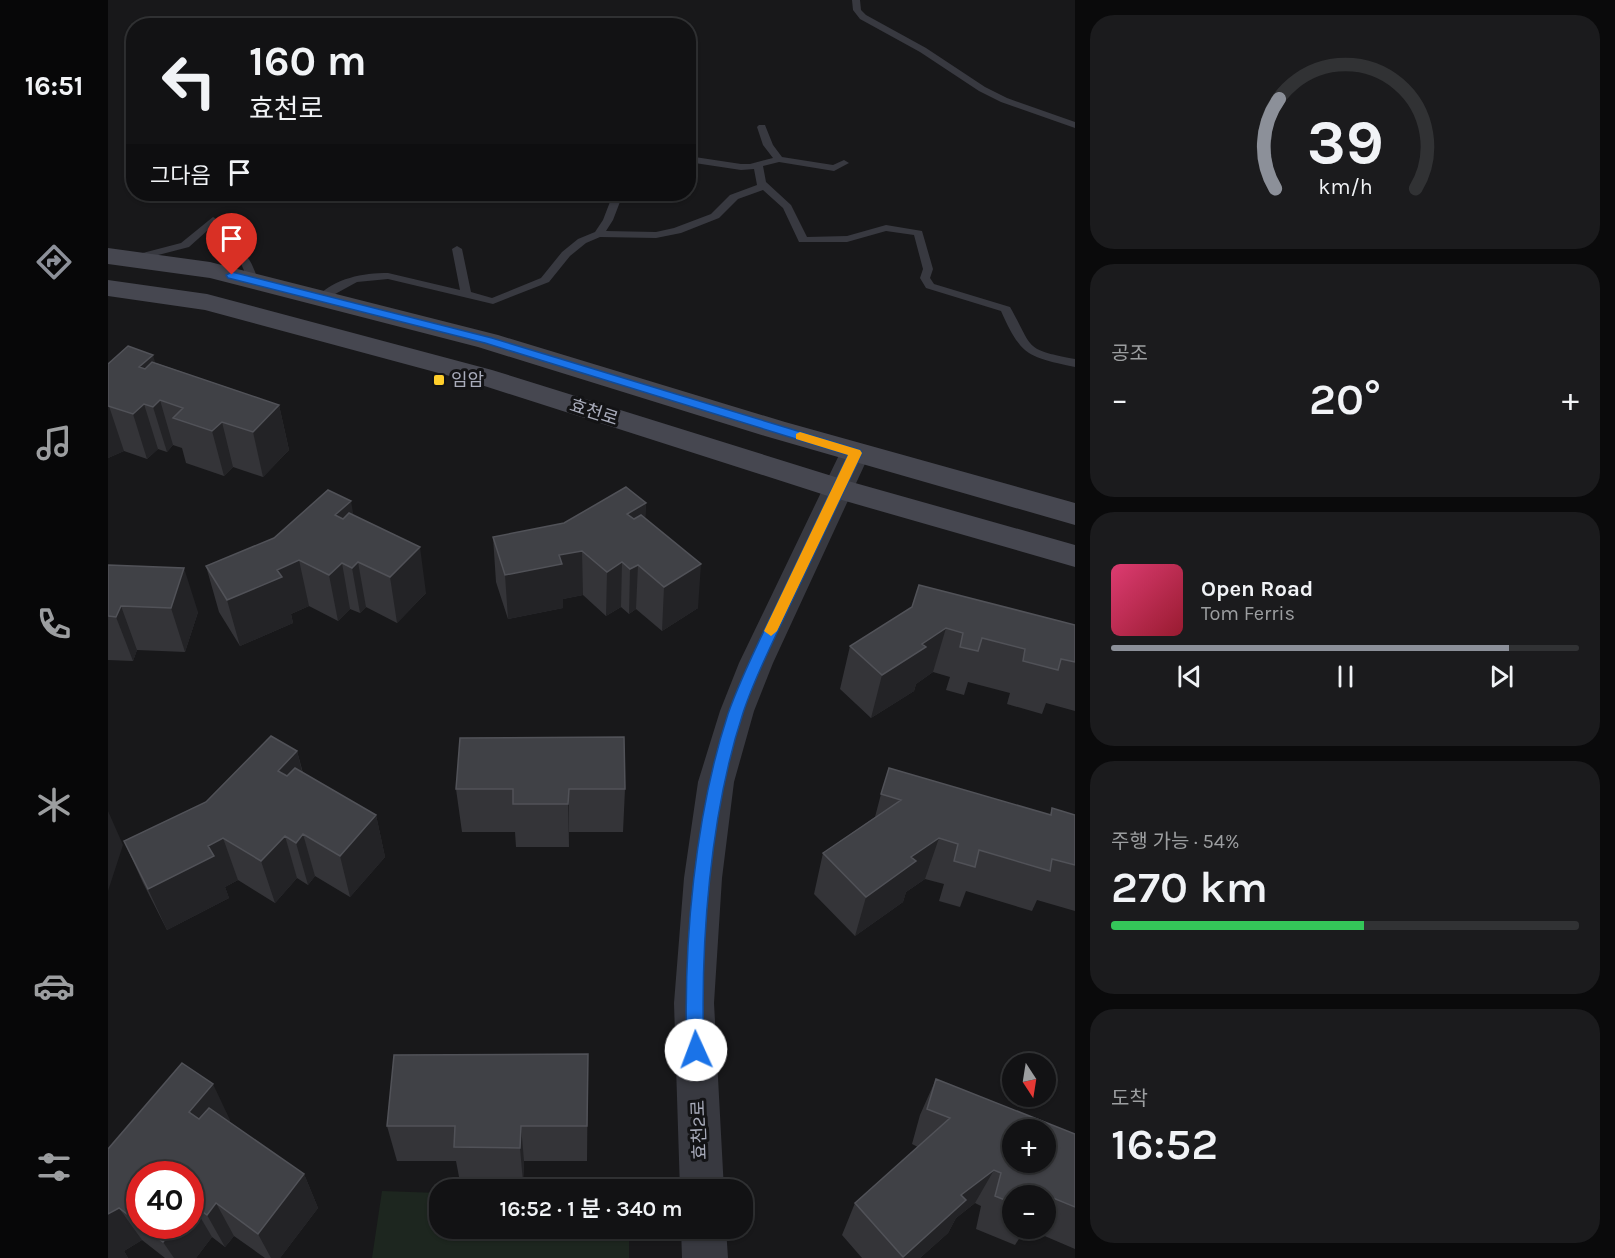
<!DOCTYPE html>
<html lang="ko">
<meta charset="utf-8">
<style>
body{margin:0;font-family:Karla,"Noto Sans KR",sans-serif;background:#1b1b1d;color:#f1f3f6;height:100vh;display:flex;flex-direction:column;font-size:22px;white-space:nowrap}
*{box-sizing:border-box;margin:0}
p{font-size:20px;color:#9c9ea0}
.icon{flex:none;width:33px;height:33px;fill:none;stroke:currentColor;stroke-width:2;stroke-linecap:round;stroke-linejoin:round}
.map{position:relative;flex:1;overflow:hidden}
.sheet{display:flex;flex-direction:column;gap:15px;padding:15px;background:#0a0a0b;width:540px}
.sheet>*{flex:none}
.hud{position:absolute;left:18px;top:18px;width:570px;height:183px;border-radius:24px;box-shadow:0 2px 4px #0004,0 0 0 2px #313234;background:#121214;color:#f1f3f6;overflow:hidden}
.needle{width:39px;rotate:168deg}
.tools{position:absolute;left:894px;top:1053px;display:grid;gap:12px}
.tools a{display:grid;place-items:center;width:54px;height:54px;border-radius:50%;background:#121214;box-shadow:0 2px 4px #0004,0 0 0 2px #313234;font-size:30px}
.speed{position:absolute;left:18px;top:1161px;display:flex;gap:12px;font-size:30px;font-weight:700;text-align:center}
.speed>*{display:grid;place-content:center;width:78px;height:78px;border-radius:50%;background:#121214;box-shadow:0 2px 4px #0004,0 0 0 2px #313234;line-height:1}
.speed .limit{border:9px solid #d22;background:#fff;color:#111}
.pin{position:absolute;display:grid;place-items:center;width:51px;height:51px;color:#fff;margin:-62px -26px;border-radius:50% 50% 50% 0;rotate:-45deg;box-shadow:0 0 6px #0007}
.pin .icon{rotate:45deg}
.me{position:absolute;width:66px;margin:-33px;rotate:358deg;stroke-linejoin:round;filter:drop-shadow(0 0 4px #0008)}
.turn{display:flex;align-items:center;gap:21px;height:126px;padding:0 24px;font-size:27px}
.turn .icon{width:78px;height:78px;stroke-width:2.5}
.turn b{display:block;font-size:42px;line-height:51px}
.then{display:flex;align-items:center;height:57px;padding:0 24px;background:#0003;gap:12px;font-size:22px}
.big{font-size:45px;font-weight:600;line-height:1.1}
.sheet .widget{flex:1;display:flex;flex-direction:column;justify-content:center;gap:9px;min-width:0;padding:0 21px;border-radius:24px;background:#1b1b1d}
.sheet .dial{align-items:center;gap:0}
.dial svg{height:156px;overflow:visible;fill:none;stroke:#313234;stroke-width:7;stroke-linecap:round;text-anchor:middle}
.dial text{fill:#f1f3f6;stroke:none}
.song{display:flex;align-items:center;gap:18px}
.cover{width:72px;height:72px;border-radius:9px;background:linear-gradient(135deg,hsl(340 70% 55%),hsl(350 70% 35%))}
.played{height:6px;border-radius:3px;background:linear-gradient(90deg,#8c9099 85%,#313234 85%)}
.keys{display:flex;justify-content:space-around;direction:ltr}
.heat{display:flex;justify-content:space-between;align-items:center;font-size:33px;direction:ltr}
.charge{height:9px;border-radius:4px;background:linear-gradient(90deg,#34c759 54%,#313234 0)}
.trip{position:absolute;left:321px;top:1179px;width:324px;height:60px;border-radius:24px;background:#121214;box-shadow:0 2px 4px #0004,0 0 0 2px #313234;font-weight:600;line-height:60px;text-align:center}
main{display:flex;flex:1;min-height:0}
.dock{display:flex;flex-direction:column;width:108px;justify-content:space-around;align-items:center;background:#070708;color:#9c9ea0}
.dock .icon{width:42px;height:42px}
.dock .on{color:#8c9099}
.dock b{font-size:27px;color:#f1f3f6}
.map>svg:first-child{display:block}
.green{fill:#1d261f}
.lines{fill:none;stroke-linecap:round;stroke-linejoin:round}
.service{fill:#383940;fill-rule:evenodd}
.tertiary{fill:#383940;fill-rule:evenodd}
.secondary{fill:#464750;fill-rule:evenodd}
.wall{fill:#343438;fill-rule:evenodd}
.shaded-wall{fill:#232326}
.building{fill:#404146;stroke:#515258;stroke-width:1.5;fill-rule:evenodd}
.route{fill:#1a73e8;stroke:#114b97;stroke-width:1.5}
.slow{fill:#f59e0b}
.poi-dot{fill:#ffce2b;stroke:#131315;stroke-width:2}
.labels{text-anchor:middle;stroke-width:6;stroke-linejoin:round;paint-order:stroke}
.poi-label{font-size:18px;fill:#a9acbb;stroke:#131315;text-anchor:start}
.street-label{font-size:18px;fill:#a9acbb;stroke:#131315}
</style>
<main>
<nav class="dock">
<b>16:51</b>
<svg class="icon on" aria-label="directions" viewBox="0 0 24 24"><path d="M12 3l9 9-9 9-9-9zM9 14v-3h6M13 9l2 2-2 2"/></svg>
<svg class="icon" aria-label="music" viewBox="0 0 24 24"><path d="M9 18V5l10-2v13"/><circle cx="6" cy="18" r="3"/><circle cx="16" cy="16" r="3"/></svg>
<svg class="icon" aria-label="phone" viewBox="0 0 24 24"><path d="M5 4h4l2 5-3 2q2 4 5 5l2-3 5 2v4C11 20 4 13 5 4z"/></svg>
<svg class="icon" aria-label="climate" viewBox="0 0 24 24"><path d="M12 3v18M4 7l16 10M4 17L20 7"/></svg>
<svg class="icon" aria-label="car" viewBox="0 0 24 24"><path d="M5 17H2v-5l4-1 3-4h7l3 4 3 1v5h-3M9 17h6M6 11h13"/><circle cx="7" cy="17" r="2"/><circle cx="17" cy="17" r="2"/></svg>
<svg class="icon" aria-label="filters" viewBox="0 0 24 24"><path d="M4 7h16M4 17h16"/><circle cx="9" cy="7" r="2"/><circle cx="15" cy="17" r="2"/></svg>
</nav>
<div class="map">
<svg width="967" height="1258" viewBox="0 0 967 1258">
<rect width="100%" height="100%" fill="#18181a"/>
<!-- green -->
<path class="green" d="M274,1191l57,2 1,35 189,1v29h-257z"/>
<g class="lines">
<!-- service -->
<path class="service" d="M744,0h8l1,10 5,5 60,33 59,39 22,11 68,24v6l-74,-26 -22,-11 -59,-39 -60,-33 -7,-9z
M651,125h6l8,20 9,12 51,8 11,-5 5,3 -15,8 -55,-9 -16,4 3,16 25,23 16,32 40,-1 39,-11 36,6 11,38 -3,9 4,6 76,23c24,42 13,42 65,52v8c-47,-10 -54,-11 -74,-56l-75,-23 -6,-10 3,-9 -9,-34 -28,-4 -39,11h-48l-16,-34 -20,-18 -25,9 -19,19 -38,15 -25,5 -56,-1 -14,6 -16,13 -21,26 -56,22 -105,-25 -31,3 -31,17 -4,1 -5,-3c18,-19 46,-24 71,-24l72,17 -8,-41 5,-3 5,3 9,43 21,6 49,-20 21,-26 16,-13 17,-7 8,-12 10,-26h10l-10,26 -7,11 50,1 18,-4 37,-14 19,-19 27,-10 -3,-16 -13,1 -53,-8v-6l53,8h9l23,-6 -10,-13 -6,-18z
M105,217l5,3 3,17c22,20 26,10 37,43l-1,2h-8l-10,-23 -23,-15 -8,-14 -19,17 -50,13 -5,-3 1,-2 46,-12z"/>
<!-- tertiary -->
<path class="tertiary" d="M747,443l10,3 5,7 -97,210 -19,48 -20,71 -12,96 -8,125 10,187h-44l-6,-187 10,-125 14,-96 22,-71 19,-48 101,-210 5,-7z
M573,1228h45l2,30h-46z"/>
<!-- secondary -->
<path class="secondary" d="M0,248l102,14 288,73 287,87 290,81v22l-310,-89 -287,-89 -268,-69 -102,-14z
M0,280l99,14 285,76 356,111 227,64v22l-247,-71 -356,-114 -267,-72 -97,-14z"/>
</g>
<!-- wall -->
<path class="wall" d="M48,363l123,42 10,45 -26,27 -30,-10 -9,9 -38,-13 -4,-15 -9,-3 -6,7 -9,-3 -11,10 -23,-8 -16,7v-94z
M538,503l-1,15 53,90 -36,23 -26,-22 -7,5 -8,-7 -15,9 -23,-21 -20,4v9l-55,11 -12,-37 -3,-45 71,-14z
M245,515l73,78 -29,30 -31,-16 -6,6 -10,-4 -12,12 -29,-15 -18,8 2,9 -53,23 -21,-34 -13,-46z
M0,565l90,47 -13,40 -48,-2 -4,11 -25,-1z
M804,607l163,18v86l-29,-8 -4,11 -35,-10 3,-11 -42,-11 -4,13 -18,-5 4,-13 -17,-5 -17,12 -2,7 -43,27 -31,-29 10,-43z
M189,751l6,22 73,42 9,42 -35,40 -35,-21 -7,9 -11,-7 -22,25 -37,-23 -13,7 4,11 -62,32 -24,-47 -19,-42 82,-39z
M348,789h169l-2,43h-54v15h-53l-1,-15h-53z
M773,794l169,21 2,-7 23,7v96l-38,-11 -5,11 -66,-20 -6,16 -21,-6 5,-17 -19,-5 -19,13 -3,10 -48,34 -41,-42 9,-41 52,-36z
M480,1054l-1,107h-63l-1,21h-63l-4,-21h-59l-10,-35z
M828,1079l139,55v115l-49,-21h20v-32h-34v32h14l-11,17 -39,-16 5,-23 -6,-3 -19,15 -8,15 -28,25h-58l-20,-23 13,-32 63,-56 -6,-3 8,-29z
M122,1120l-1,2 75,52 14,34 -38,50h-15l-31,-22 -9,11 -13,-10 -16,21h-31l-23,-18 -18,11 4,7h-20v-109zM32,1174l50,52h-50z"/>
<!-- shaded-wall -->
<path class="shaded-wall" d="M45,355l13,44 -6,1 13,45 -6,7 -14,-45 -14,-40z
M36,404l14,45 -11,10 -14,-45z
M171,405l10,45 -26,27 -10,-45z
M0,406h1l15,45 -16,7z
M114,422l11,45 -9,9 -12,-45z
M243,501l8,46 -24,-32z
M538,503l-2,44 -17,-33z
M312,547l6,46 -29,30 -7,-46z
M474,551l1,44 -20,4v9l-55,11 -3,-44 54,-20z
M191,560l10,46 -18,8 2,9 -53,23 -13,-46 50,-30z
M250,562l8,45 -6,6 -8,-45z
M514,562l-1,45 -15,9 1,-44z
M234,563l8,46 -12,12 -9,-46z
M593,564l-3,44 -36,23 2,-44z
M530,565l-2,44 -7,5 1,-45z
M76,568l14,44 -13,40 -14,-44z
M13,606l16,44 -4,11 -17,-44z
M838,628l-13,44 -17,12 -2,7 -43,27 11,-43 40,-31z
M189,751l11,44 -30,-24z
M461,789v58l-1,-43z
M0,811l15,34 -15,46z
M268,815l9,42 -35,40 -10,-41z
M195,834l12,42 -7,9 -12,-42z
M177,836l12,42 -22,25 -14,-42z
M115,838l15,42 -13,7 4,11 -62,32 -19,-41 60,-43z
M831,838l-14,41 -19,13 -3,10 -48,34 11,-39 45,-40z
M105,1084l17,36 -22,27 -19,-35z
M413,1126l3,35 -1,21 -3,-34z
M886,1170l-19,33 -19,15 -8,15 -28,25h-18l59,-63z
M196,1174l14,34 -38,50h-9l-13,-24z
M108,1203l18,33 -9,11 -18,-32z
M85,1205l19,32 -16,21h-22l-11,-16 13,-16h14v-18z
M11,1208l23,32 -18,11 4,7h-20v-44z"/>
<!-- building -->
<path class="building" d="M20,346l25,9 -14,12 6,2 7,-7 127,43 -26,27 -31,-10 -10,9 -39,-13 10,-10 -23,-8 -7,7 -9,-3 -11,10 -25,-8v-42z
M518,487l20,16 -19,11 7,5 7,-4 60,49 -37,23 -26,-22 -8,4 -8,-7 -15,10 -25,-21 -23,4 3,9 -57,11 -12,-38 71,-14z
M220,490l23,11 -16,14 8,4 6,-6 71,34 -30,30 -32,-15 -6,6 -10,-5 -13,12 -30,-15 -22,10 5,7 -55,23 -21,-34 68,-28z
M0,565l76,3 -13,40 -50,-2 -5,11 -8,-1z
M811,585l156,40v37l-14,-3 -3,11 -35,-9 2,-12 -43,-11 -4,13 -18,-4 3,-14 -17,-5 -24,16 4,3 -44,28 -32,-29 62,-39z
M163,736l26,15 -19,20 9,5 8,-8 81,47 -36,41 -37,-22 -7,9 -11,-7 -24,25 -38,-23 -15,8 6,10 -66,33 -24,-48 82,-39z
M516,737l1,52h-56l-1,15h-55v-15h-57l4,-51z
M781,768l162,47 1,-7 23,7v50l-23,-6 -2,12 -71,-21 -4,17 -21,-6 4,-17 -19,-6 -28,19 5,4 -50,36 -43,-44 78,-53 -20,-6z
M480,1054l-1,72h-66l-1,22 -66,-1 1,-21h-68l7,-71z
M74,1063l31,21 -24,28 10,7 10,-11 95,66 -46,60 -42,-31 -9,12 -14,-10 -3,3v-34h-50v50l-21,-16 -11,6v-65z
M828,1079l139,55v73l-34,-14 -1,3h-28v7l-17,-7 6,-23 -7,-3 -33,25 5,5 -63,57 -48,-54 95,-85 -23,-9zM904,1130h34v32h-34z
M34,1226h34l-13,16z"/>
<!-- route -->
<path class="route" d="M124,272l260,66 368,112 2,3c-24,50 -48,101 -72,152 -16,35 -35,71 -47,108 -33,100 -43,232 -39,337l-2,6 -6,2 -6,-2 -3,-6c-4,-106 8,-235 41,-336 13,-37 31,-73 48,-108 24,-50 48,-101 72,-151l-363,-112 -257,-65 -2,-3z"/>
<!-- slow -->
<path class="slow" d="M692,432l60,18 2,3 -85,178 -6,5 -7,-5 84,-176 -52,-16v-5z"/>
<!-- markers -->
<rect class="poi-dot" x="325" y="374" width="12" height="12" rx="3"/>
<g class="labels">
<!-- poi labels -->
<g class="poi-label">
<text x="343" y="386">임암</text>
</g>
<!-- street labels -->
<g class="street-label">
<text transform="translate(486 412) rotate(18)" y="6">효천로</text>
<text transform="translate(591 1130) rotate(-92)" y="6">효천2로</text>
</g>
</g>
</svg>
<div class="tools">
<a><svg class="needle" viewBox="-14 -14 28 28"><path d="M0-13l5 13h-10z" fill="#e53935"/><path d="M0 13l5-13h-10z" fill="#9c9ea0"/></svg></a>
<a>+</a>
<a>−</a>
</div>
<div class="speed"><div class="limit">40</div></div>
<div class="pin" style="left:124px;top:275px;background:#d93025"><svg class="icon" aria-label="arrive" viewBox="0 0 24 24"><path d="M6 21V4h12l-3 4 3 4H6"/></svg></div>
<svg class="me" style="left:588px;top:1050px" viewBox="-20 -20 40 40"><circle r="19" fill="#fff"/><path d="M0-13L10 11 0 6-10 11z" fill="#1a73e8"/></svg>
<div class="trip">16:52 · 1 분 · 340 m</div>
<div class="hud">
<div class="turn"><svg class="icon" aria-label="left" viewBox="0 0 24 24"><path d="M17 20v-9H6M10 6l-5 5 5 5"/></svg><div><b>160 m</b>효천로</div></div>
<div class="then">그다음<svg class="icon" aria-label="arrive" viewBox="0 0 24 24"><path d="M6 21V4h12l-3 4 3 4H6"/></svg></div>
</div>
</div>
<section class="sheet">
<div class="widget dial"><svg viewBox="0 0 100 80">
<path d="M14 69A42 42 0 1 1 86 69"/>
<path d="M14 69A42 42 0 0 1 16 23" stroke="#8c9099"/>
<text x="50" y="56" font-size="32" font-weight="700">39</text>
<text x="50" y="72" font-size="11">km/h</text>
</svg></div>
<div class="widget"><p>공조</p>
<div class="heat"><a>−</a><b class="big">20°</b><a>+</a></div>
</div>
<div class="widget">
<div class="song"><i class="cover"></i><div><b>Open Road</b><p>Tom Ferris</p></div></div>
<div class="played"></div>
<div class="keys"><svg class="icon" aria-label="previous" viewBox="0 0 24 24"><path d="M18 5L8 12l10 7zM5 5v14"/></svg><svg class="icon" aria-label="pause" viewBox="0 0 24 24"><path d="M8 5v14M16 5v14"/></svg><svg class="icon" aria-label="next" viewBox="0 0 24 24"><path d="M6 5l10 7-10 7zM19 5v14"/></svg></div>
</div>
<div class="widget"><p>주행 가능 · 54%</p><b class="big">270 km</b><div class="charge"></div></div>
<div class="widget"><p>도착</p><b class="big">16:52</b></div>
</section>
</main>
